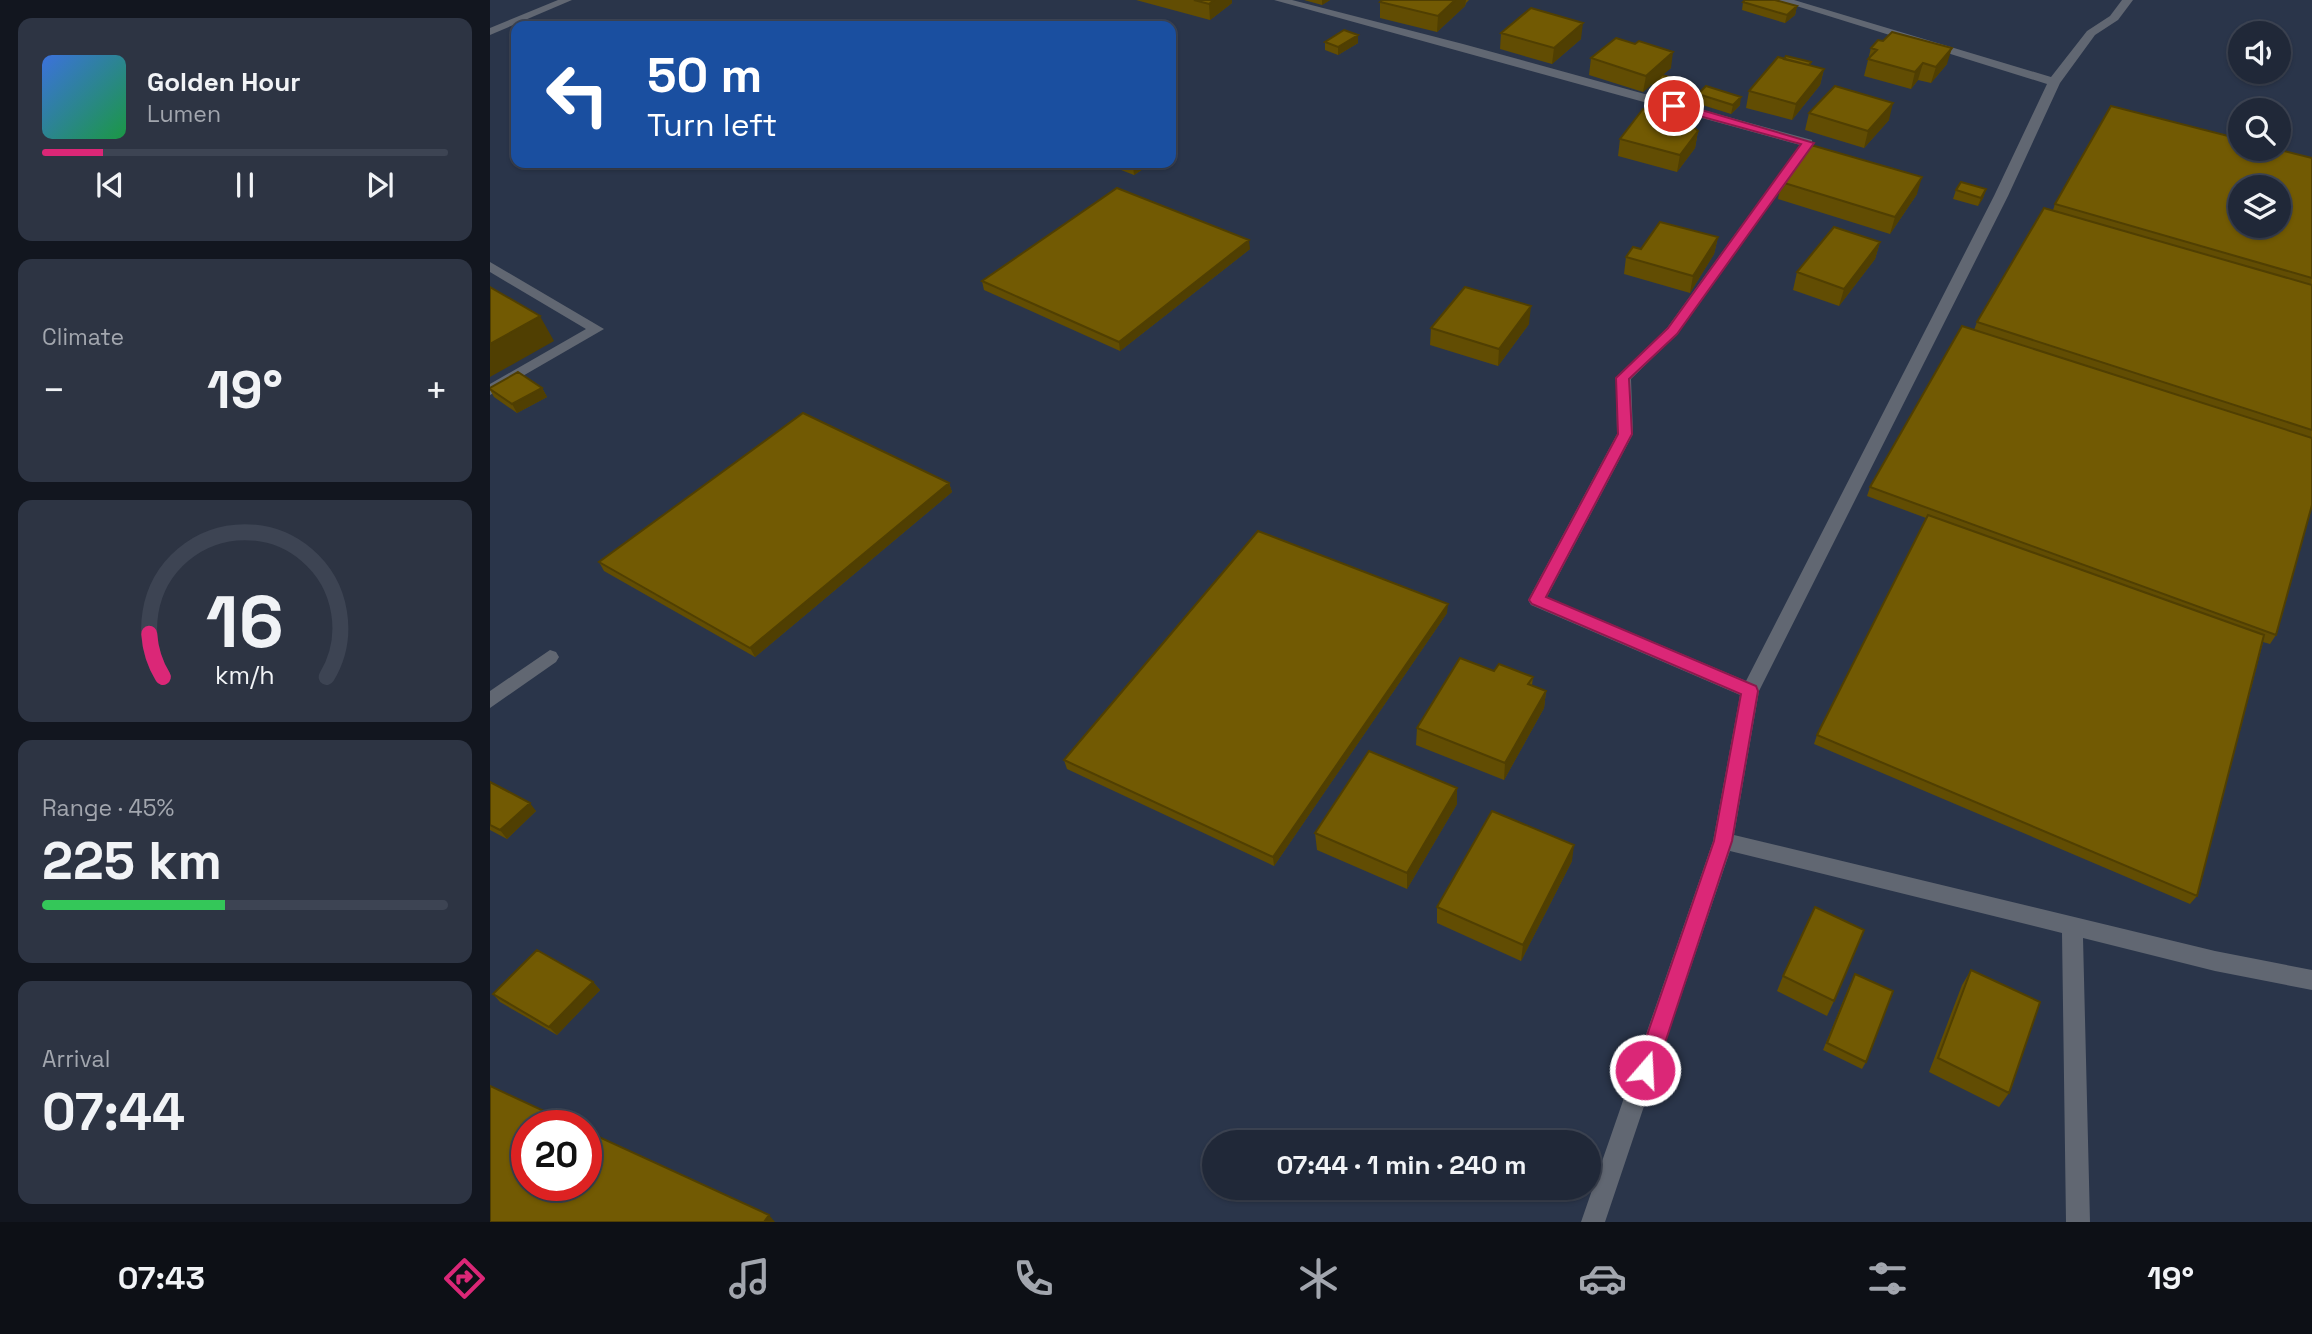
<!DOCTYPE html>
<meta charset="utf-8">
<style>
body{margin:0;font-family:"Space Grotesk",sans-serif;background:#2d3443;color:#f1f3f6;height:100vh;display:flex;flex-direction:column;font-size:26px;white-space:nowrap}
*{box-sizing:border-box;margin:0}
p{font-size:23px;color:#a2a6ae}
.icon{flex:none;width:38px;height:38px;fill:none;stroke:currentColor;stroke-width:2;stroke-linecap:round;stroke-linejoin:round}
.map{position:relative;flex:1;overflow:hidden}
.details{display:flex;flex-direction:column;gap:18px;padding:18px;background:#12161f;width:490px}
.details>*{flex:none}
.top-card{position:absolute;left:21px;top:21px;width:665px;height:147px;border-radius:14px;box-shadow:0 2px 5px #0004,0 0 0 2px #3d4453;background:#1a4fa0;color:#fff;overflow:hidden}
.controls{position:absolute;left:1738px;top:21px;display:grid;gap:14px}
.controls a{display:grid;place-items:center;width:63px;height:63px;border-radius:50%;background:#202838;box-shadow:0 2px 5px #0004,0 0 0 2px #3d4453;font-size:35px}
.speed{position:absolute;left:21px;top:1110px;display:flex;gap:14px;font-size:35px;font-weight:700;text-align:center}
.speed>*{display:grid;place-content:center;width:91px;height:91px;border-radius:50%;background:#202838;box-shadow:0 2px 5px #0004,0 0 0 2px #3d4453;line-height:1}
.speed .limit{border:10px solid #d22;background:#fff;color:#111}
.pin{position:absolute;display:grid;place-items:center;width:60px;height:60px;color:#fff;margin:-30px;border:4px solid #fff;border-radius:50%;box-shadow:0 2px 7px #0007}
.me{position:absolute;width:77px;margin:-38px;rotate:19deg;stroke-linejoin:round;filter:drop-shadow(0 0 5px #0008)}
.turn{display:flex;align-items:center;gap:24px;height:147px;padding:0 21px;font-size:32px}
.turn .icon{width:91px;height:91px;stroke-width:2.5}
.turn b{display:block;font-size:49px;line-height:60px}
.big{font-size:52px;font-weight:800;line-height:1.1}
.details .widget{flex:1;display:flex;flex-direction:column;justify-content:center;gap:10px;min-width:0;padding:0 24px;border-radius:14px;background:#2d3443}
.details .dial{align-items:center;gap:0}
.dial svg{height:182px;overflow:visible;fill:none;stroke:#3d4453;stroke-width:7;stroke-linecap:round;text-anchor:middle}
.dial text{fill:#f1f3f6;stroke:none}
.song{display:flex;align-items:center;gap:21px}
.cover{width:84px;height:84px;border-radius:10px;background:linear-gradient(135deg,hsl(220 70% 55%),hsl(140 70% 35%))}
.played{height:7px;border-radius:4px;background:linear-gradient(90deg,#db2777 15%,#3d4453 15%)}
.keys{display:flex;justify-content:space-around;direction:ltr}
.heat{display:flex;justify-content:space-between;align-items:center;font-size:38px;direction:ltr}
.charge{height:10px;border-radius:5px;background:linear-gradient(90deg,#34c759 45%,#3d4453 0)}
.trip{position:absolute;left:712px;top:1130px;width:399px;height:70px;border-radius:35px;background:#202838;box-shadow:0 2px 5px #0004,0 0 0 2px #3d4453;font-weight:800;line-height:70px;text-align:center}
.menu{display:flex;height:112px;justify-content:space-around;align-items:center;background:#0d1016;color:#a2a6ae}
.menu .icon{width:49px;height:49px}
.menu .active{color:#db2777}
.menu b{font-size:32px;color:#f1f3f6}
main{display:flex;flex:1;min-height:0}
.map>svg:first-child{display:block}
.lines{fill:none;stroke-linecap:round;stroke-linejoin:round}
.service{fill:#616772;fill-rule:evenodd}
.minor{fill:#616772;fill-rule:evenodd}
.wall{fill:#624d03}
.shaded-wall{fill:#503f02}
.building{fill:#725a03;stroke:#503f02;stroke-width:2;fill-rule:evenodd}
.route{fill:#db2777;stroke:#8e194d;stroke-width:2}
</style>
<main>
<section class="details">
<div class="widget">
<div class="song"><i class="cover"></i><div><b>Golden Hour</b><p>Lumen</p></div></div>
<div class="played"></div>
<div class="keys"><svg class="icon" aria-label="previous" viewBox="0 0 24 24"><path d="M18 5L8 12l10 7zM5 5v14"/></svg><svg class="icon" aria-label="pause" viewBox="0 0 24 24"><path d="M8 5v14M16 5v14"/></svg><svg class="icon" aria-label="next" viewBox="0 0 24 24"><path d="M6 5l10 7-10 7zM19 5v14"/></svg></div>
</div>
<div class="widget"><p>Climate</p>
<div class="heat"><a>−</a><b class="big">19°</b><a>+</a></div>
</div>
<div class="widget dial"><svg viewBox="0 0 100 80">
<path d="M14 69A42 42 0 1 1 86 69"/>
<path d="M14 69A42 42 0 0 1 8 50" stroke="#db2777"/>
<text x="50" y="56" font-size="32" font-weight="700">16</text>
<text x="50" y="72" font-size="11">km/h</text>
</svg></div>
<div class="widget"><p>Range · 45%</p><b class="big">225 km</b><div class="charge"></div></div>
<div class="widget"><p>Arrival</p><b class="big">07:44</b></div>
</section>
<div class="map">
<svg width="1822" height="1222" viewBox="0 0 1822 1222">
<rect width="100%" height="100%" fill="#2a354a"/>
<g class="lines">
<!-- service -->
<path class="service" d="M784,0h18l171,44 349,96v6l-135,188 -46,45 2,55 -86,163 199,84 248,-485 53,-112 -270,-84h17l257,77 36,-46 23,-15 12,-16h11l-15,20 -23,15 -35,48 -52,113 -249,495 -25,144 481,116 97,19v20l-97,-19 -132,-33 7,284h-24l-4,-289 -332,-82 -125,371h-24l132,-381 27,-146 -209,-90 -3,-5 89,-166 -1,-56 51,-50 133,-183z
M0,262l114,67 -114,66v-11l96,-55 -96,-57z
M60,650l6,2 3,5 -3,5 -66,46v-17z"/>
<!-- minor -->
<path class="minor" d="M68,0h14l-82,35v-7z"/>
</g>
<!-- wall -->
<path class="wall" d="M646,0h96v3l-22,17z
M814,0h26l-8,5z
M892,0h87l-3,3 -1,3 -28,26 -57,-14v-16z
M1253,2l54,4 -2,9 -10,8 -43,-13z
M1011,33l80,6 -29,25 -52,-15z
M835,42l33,1 -20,12 -13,-5z
M1381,48l76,16 -16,19 -13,-3 -7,9 -47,-13z
M1101,58l80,10 -9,7 29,8 -1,8 -9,10 -29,-7 1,-9 5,-6 -15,13 -54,-17z
M1320,65l14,4 -4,16 -28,35 -46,-12 3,-17z
M1208,94l42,11 -9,9 -35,-11z
M1319,113l80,7 -25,28 -59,-18z
M1208,131l-3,17 -18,24 -59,-16 2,-17z
M1822,158v347l-36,130 -6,9 -7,-2 -66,254 -7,8 -376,-160 3,-9 109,-217 -59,-22 3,-9 104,-157 3,-8 76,-112 2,-6z
M613,163h49l-18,12z
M1291,182l136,12 -27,40 -112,-35z
M1496,189l-3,9 -5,8 -25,-7 3,-9z
M1228,237l-4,17 -24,39 -66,-19 2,-17 15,-8z
M1390,242l-5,17 -36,47 -46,-16 4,-18z
M760,249l-130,102 -136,-61 -2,-9z
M1039,324l-31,42 -68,-21 1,-17z
M0,388h52l5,9 -30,16 -23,-16 -4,-7z
M459,483l3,9 -197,165 -151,-86 -5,-9z
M957,613l-173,253 -207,-97 -3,-9z
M1004,671l39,6 -1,8 14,6 -2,17 -40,72 -88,-35 1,-17z
M0,782l46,29 -29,28 -17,-9z
M967,804l-50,85 -90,-39 -2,-17z
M1082,861l-51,100 -84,-38v-16z
M1481,970l38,123 -10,14 -70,-35 33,-87z
M1293,976l51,25 -7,15 -50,-25z
M103,982l7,8 -43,45 -57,-33 -7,-8z
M1361,982l15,80 -4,7 -39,-19z"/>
<!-- shaded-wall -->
<path class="shaded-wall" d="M724,0h18v3l-22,17 -1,-16z
M832,0h8l-8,5z
M965,0h11l-1,6 -28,26 1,-16z
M1307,6l-2,9 -10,8 2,-8z
M1093,23l-2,16 -29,25 2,-16z
M868,35v8l-20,12v-8z
M1462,48l-5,16 -16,19 5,-16z
M1183,52l-2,16 -28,24 3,-16z
M1433,63l-5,17 -7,9 4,-17z
M1334,69l-4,16 -28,35 4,-16z
M1201,83l-1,8 -9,10 2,-8z
M1251,97l-1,8 -9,9 2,-9z
M1403,103l-4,17 -25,28 4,-17z
M1208,131l-3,17 -18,24 3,-17z
M648,163h14l-18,12 -1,-9z
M1432,177l-5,17 -27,40 5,-17z
M1496,189l-3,9 -5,8 3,-8z
M1228,237l-4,17 -24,39 3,-17z
M759,240l1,9 -130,102 -1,-9z
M1390,242l-5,17 -36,47 5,-17z
M1041,306l-2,18 -31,42 1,-17z
M50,316l14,25 -64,36v-33z
M52,388l5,9 -30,16 -5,-9z
M459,483l3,9 -197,165 -5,-9z
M958,604l-1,9 -173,253 -1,-9z
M1056,691l-2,17 -40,72 1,-17z
M967,788v16l-50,85v-16z
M40,803l6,8 -29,28 -7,-9z
M1084,845l-2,16 -51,100 2,-16z
M103,982l7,8 -43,45 -8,-8z
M279,1215l6,7h-11z"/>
<!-- building -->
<path class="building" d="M704,0h20l-5,4z
M892,0h73l-17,16 -58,-14z
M1255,0h30l22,6 -10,9 -44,-13z
M1041,8l52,15 -29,25 -53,-15z
M854,30l14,5 -20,12 -13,-5z
M1402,32l60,16 -16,19 -13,-4 -8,9 -47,-13 9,-9 -6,-2 7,-8 5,1z
M1126,38l19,6 4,-3 34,11 -27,24 -55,-18z
M1296,56l25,6 -2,3 -25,-6z
M1288,57l46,12 -28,35 -47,-13z
M1172,75l29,8 -8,10 -30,-8z
M1216,86l35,11 -8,8 -35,-11z
M1345,86l58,17 -25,28 -59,-18z
M1621,106l129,33v10h36l36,9v120l-257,-74zM1750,187h38v39h-38z
M1153,109l42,10 13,12 -18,24 -60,-16z
M1321,145l111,32 -27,40 -114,-35z
M634,163h14l-5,3z
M1471,182l25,7 -5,9 -25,-8z
M627,188l132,52 -130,102 -137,-61z
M1554,208l268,77v145l-335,-108z
M1170,222l58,15 -25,39 -67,-19 7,-10 8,2z
M1344,227l46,15 -36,47 -47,-17z
M0,287l50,29 -50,28z
M975,287l66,19 -32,43 -68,-21z
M1472,326l350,112v67l-36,130 -406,-148z
M28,372l24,16 -30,16 -22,-15v-1z
M313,413l146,70 -199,165 -151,-86z
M1438,515l336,120 -67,261 -380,-161z
M768,531l190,73 -175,253 -209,-97z
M970,658l34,13 5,-7 34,13 -5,7 18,7 -41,72 -88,-35z
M879,751l88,37 -50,85 -92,-40z
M0,782l40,21 -30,27 -10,-5z
M1002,811l82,34 -51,100 -86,-38z
M1325,907l49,23 -30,71 -51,-25z
M47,950l56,32 -44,45 -56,-33z
M1481,970l69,32 -31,91 -71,-35z
M1365,974l38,17 -27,71 -39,-19z
M0,1086l84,39h-47v60h59v-54l183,84 -5,7h-274z"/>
<!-- route -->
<path class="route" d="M1184,102l140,41 -137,191 -48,45 3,55 -86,163 210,89 2,5 -26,150 -76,229 -3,6 -8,3 -7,-3 -3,-6 79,-229 27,-147 -209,-90 -3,-4 89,-166 -2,-56 52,-50 133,-184 -131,-36 -1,-2z"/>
</svg>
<div class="controls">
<a><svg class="icon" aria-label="sound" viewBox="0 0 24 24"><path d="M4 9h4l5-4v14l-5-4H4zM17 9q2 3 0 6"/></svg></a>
<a><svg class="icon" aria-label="search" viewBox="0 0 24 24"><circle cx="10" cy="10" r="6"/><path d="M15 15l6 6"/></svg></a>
<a><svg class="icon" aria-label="layers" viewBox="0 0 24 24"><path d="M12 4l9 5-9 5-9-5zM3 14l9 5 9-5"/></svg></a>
</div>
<div class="speed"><div class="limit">20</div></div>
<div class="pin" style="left:1184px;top:106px;background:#d93025"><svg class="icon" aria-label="arrive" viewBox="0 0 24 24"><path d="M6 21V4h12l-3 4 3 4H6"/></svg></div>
<svg class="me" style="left:1155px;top:1070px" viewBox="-20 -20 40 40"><circle r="17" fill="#db2777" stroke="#fff" stroke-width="3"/><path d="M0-11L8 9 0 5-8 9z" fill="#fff"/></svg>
<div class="trip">07:44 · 1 min · 240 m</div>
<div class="top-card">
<div class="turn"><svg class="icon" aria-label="left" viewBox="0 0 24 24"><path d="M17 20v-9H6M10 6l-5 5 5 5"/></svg><div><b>50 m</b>Turn left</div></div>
</div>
</div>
</main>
<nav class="menu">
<b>07:43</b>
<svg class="icon active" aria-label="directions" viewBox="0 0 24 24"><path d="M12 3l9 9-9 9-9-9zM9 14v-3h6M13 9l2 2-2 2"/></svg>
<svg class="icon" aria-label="music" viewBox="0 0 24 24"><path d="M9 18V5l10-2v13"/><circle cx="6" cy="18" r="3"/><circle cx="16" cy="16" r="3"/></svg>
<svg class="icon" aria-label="phone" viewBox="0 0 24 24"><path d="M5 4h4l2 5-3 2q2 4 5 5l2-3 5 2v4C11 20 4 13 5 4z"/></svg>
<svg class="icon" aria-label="climate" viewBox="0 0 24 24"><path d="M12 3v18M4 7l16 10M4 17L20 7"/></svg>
<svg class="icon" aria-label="car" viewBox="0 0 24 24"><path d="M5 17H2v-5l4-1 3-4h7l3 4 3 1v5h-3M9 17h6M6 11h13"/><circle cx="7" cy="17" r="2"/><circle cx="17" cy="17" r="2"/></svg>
<svg class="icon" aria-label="filters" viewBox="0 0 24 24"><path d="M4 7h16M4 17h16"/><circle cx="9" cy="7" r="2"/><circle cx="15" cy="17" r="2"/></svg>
<b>19°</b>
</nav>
